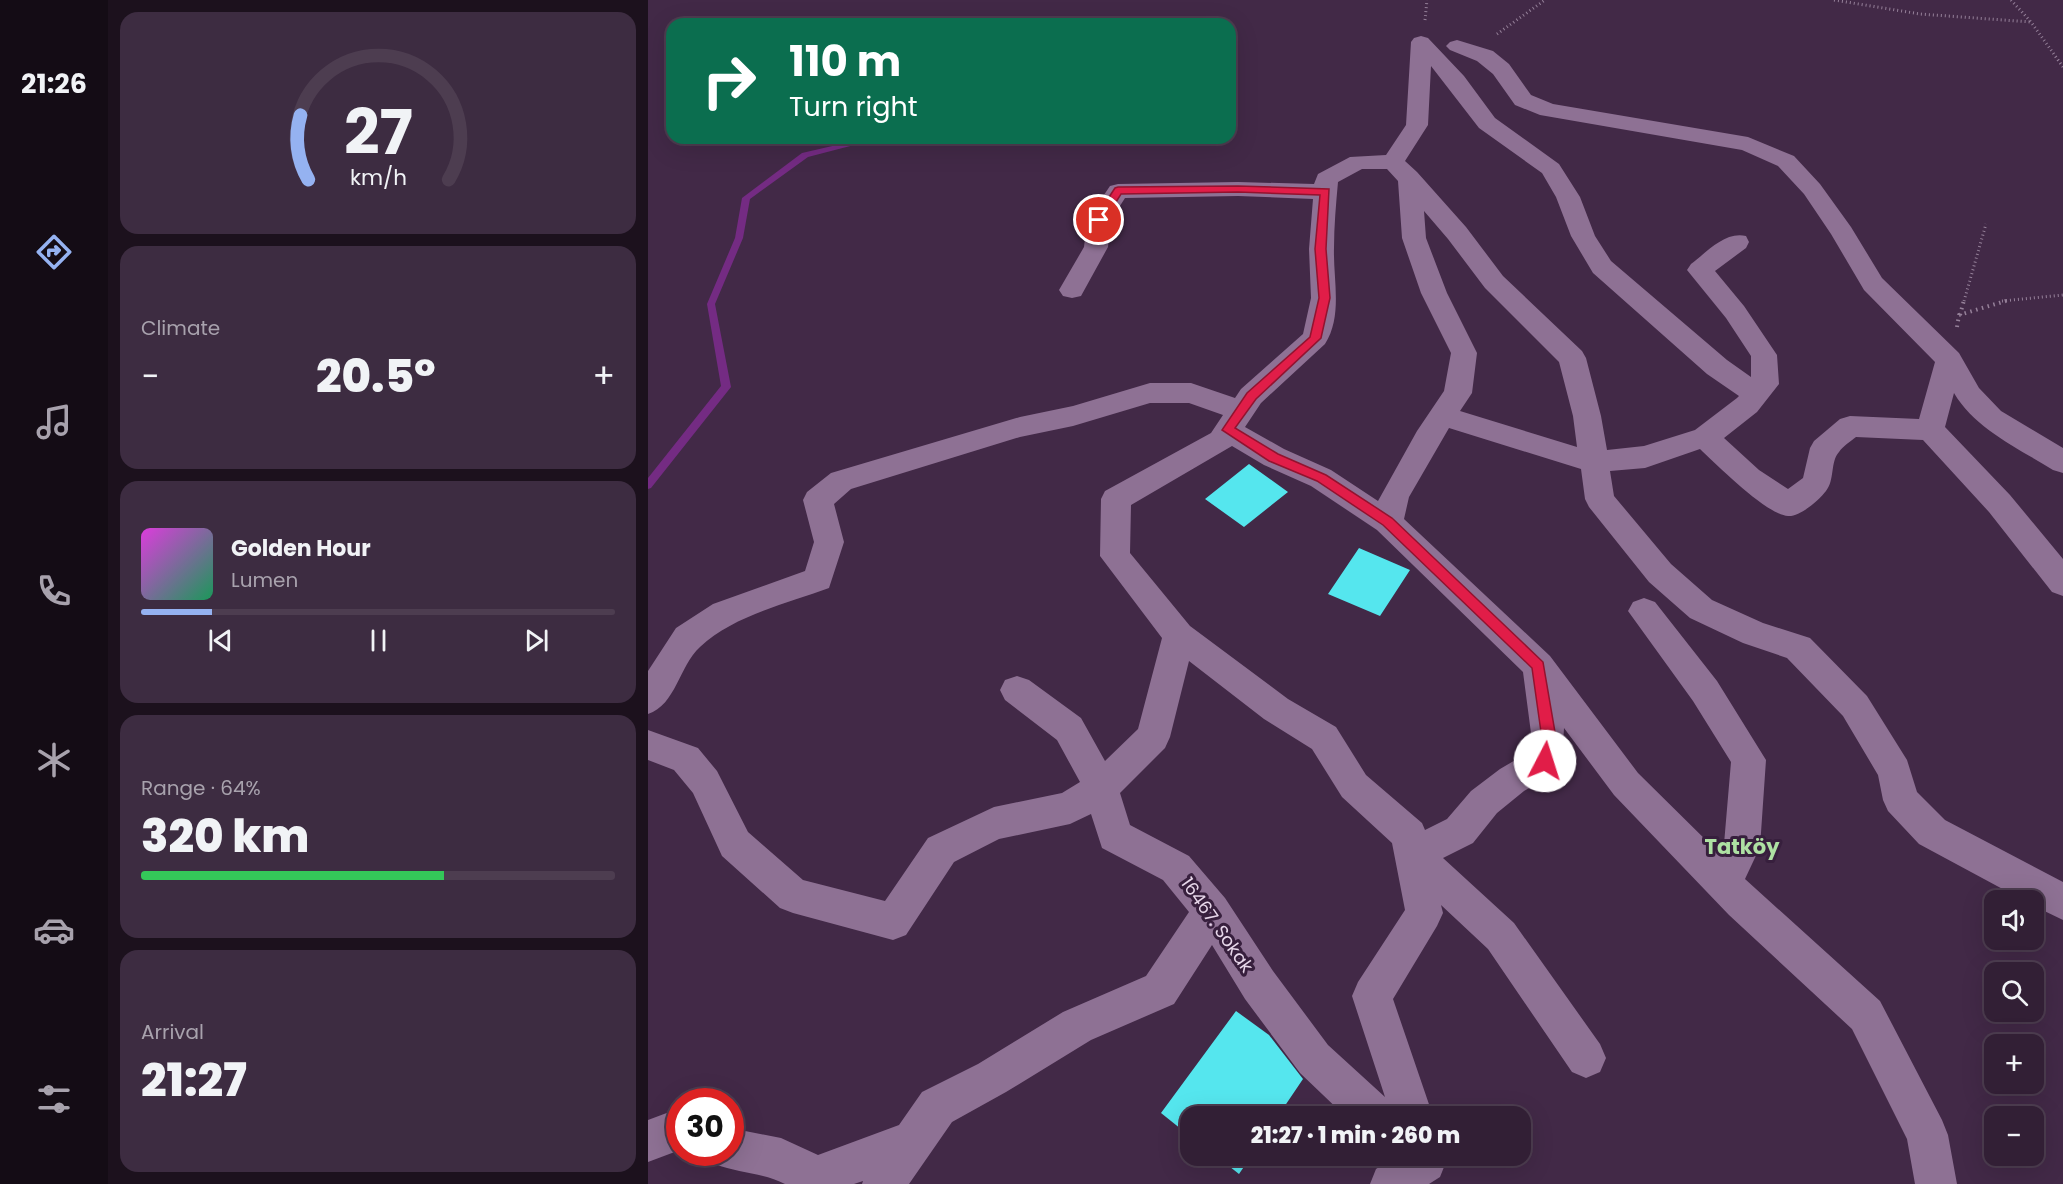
<!DOCTYPE html>
<meta charset="utf-8">
<style>
body{margin:0;font-family:Poppins,sans-serif;background:#3d2c41;color:#f1f3f6;height:100vh;display:flex;flex-direction:column;font-size:22px;white-space:nowrap}
*{box-sizing:border-box;margin:0}
p{font-size:20px;color:#a8a2ad}
.icon{flex:none;width:33px;height:33px;fill:none;stroke:currentColor;stroke-width:2;stroke-linecap:round;stroke-linejoin:round}
.map{position:relative;flex:1;overflow:hidden}
.sheet{display:flex;flex-direction:column;gap:12px;padding:12px;background:#1c111d;width:540px}
.sheet>*{flex:none}
.top-card{position:absolute;left:18px;top:18px;width:570px;height:126px;border-radius:18px;box-shadow:0 6px 24px #0002,0 0 0 2px #4d3d50;background:#0b6e4f;color:#fff;overflow:hidden}
.fabs{position:absolute;left:1336px;top:890px;display:grid;gap:12px}
.fabs a{display:grid;place-items:center;width:60px;height:60px;border-radius:12px;background:#321f35;box-shadow:0 6px 24px #0002,0 0 0 2px #4d3d50;font-size:30px}
.speed{position:absolute;left:18px;top:1088px;display:flex;gap:12px;font-size:30px;font-weight:700;text-align:center}
.speed>*{display:grid;place-content:center;width:78px;height:78px;border-radius:50%;background:#321f35;box-shadow:0 6px 24px #0002,0 0 0 2px #4d3d50;line-height:1}
.speed .limit{border:9px solid #d22;background:#fff;color:#111}
.pin{position:absolute;display:grid;place-items:center;width:51px;height:51px;color:#fff;margin:-26px;border:3px solid #fff;border-radius:50%;box-shadow:0 2px 6px #0007}
.me{position:absolute;width:66px;margin:-33px;rotate:5deg;stroke-linejoin:round;filter:drop-shadow(0 0 4px #0008)}
.turn{display:flex;align-items:center;gap:21px;height:126px;padding:0 24px;font-size:27px}
.turn .icon{width:78px;height:78px;stroke-width:2.5}
.turn b{display:block;font-size:42px;line-height:51px}
.big{font-size:45px;font-weight:800;line-height:1.1}
.sheet .widget{flex:1;display:flex;flex-direction:column;justify-content:center;gap:9px;min-width:0;padding:0 21px;border-radius:18px;background:#3d2c41}
.sheet .dial{align-items:center;gap:0}
.dial svg{height:156px;overflow:visible;fill:none;stroke:#4d3d50;stroke-width:7;stroke-linecap:round;text-anchor:middle}
.dial text{fill:#f1f3f6;stroke:none}
.song{display:flex;align-items:center;gap:18px}
.cover{width:72px;height:72px;border-radius:9px;background:linear-gradient(135deg,hsl(300 70% 55%),hsl(150 70% 35%))}
.played{height:6px;border-radius:3px;background:linear-gradient(90deg,#95b2f1 15%,#4d3d50 15%)}
.keys{display:flex;justify-content:space-around;direction:ltr}
.heat{display:flex;justify-content:space-between;align-items:center;font-size:33px;direction:ltr}
.charge{height:9px;border-radius:4px;background:linear-gradient(90deg,#34c759 64%,#4d3d50 0)}
.trip{position:absolute;left:532px;top:1106px;width:351px;height:60px;border-radius:18px;background:#321f35;box-shadow:0 6px 24px #0002,0 0 0 2px #4d3d50;font-weight:800;line-height:60px;text-align:center}
main{display:flex;flex:1;min-height:0}
.tabs{display:flex;flex-direction:column;width:108px;justify-content:space-around;align-items:center;background:#140c15;color:#a8a2ad}
.tabs .icon{width:42px;height:42px}
.tabs .on{color:#95b2f1}
.tabs b{font-size:27px;color:#f1f3f6}
.map>svg:first-child{display:block}
.lines{fill:none;stroke-linecap:round;stroke-linejoin:round}
.stream{fill:#742b83;fill-rule:evenodd}
.building{fill:#55e6ee}
.path-far1{stroke:#958099;stroke-width:3;stroke-dasharray:1 3;stroke-linecap:butt}
.path{stroke:#958099;stroke-width:4;stroke-dasharray:1.5 4.5;stroke-linecap:butt}
.minor{fill:#8e7194;fill-rule:evenodd}
.route{fill:#e11d48;stroke:#92132f;stroke-width:1.5}
.labels{text-anchor:middle;stroke-width:6;stroke-linejoin:round;paint-order:stroke}
.street-label{font-size:18px;fill:#e8d8eb;stroke:#371f3d}
.quarter-label{font-size:21px;font-weight:bold;fill:#aee1a3;stroke:#371f3d}
</style>
<main>
<nav class="tabs">
<b>21:26</b>
<svg class="icon on" aria-label="directions" viewBox="0 0 24 24"><path d="M12 3l9 9-9 9-9-9zM9 14v-3h6M13 9l2 2-2 2"/></svg>
<svg class="icon" aria-label="music" viewBox="0 0 24 24"><path d="M9 18V5l10-2v13"/><circle cx="6" cy="18" r="3"/><circle cx="16" cy="16" r="3"/></svg>
<svg class="icon" aria-label="phone" viewBox="0 0 24 24"><path d="M5 4h4l2 5-3 2q2 4 5 5l2-3 5 2v4C11 20 4 13 5 4z"/></svg>
<svg class="icon" aria-label="climate" viewBox="0 0 24 24"><path d="M12 3v18M4 7l16 10M4 17L20 7"/></svg>
<svg class="icon" aria-label="car" viewBox="0 0 24 24"><path d="M5 17H2v-5l4-1 3-4h7l3 4 3 1v5h-3M9 17h6M6 11h13"/><circle cx="7" cy="17" r="2"/><circle cx="17" cy="17" r="2"/></svg>
<svg class="icon" aria-label="filters" viewBox="0 0 24 24"><path d="M4 7h16M4 17h16"/><circle cx="9" cy="7" r="2"/><circle cx="15" cy="17" r="2"/></svg>
</nav>
<section class="sheet">
<div class="widget dial"><svg viewBox="0 0 100 80">
<path d="M14 69A42 42 0 1 1 86 69"/>
<path d="M14 69A42 42 0 0 1 10 36" stroke="#95b2f1"/>
<text x="50" y="56" font-size="32" font-weight="700">27</text>
<text x="50" y="72" font-size="11">km/h</text>
</svg></div>
<div class="widget"><p>Climate</p>
<div class="heat"><a>−</a><b class="big">20.5°</b><a>+</a></div>
</div>
<div class="widget">
<div class="song"><i class="cover"></i><div><b>Golden Hour</b><p>Lumen</p></div></div>
<div class="played"></div>
<div class="keys"><svg class="icon" aria-label="previous" viewBox="0 0 24 24"><path d="M18 5L8 12l10 7zM5 5v14"/></svg><svg class="icon" aria-label="pause" viewBox="0 0 24 24"><path d="M8 5v14M16 5v14"/></svg><svg class="icon" aria-label="next" viewBox="0 0 24 24"><path d="M6 5l10 7-10 7zM19 5v14"/></svg></div>
</div>
<div class="widget"><p>Range · 64%</p><b class="big">320 km</b><div class="charge"></div></div>
<div class="widget"><p>Arrival</p><b class="big">21:27</b></div>
</section>
<div class="map">
<svg width="1415" height="1184" viewBox="0 0 1415 1184">
<rect width="100%" height="100%" fill="#422947"/>
<g class="lines">
<!-- stream -->
<path class="stream" d="M219,138h14l-73,19 -58,42 -7,39 -28,66 16,83 -80,101 -3,1v-11l73,-92 -14,-82 28,-66 7,-40 60,-45z"/>
</g>
<!-- building -->
<path class="building" d="M601,464l39,28 -44,35 -39,-28z
M711,548l51,22 -30,46 -52,-22z
M588,1011l33,24 34,44 -25,37h-87v21l-30,-24z
M567,1155h37l-13,19z"/>
<g class="lines">
<!-- path-far1 -->
<path class="path-far1" d="M1186,0l86,14 111,8
M1363,0l20,22 32,45
M777,20l2,-20
M849,34l48,-34
M1316,301l22,-77
M1354,301l61,-6"/>
<!-- path -->
<path class="path" d="M1312,315l4,-15
M1309,327l2,-12 50,-15"/>
<!-- minor -->
<path class="minor" d="M773,36l7,2 36,38 31,42 64,46 21,33 15,39 16,25 116,99 24,17v-21l-25,-38 -39,-48 4,-6c16,-12 34,-33 55,-28l3,6 -3,6 -31,23 29,35 33,49 2,29 -22,28 -33,26 35,32 29,19 15,-11 7,-30 4,-7 26,-22 10,-3 69,3 16,-57 -71,-72 -33,-56 -27,-40 -26,-28 -36,-16 -202,-35 -25,-10 -22,-31 -16,-13 -27,-11 -4,-4 4,-4 7,-2 36,11 16,13 22,31 22,9 195,33 46,19 26,28 31,43 31,51 77,75 20,35 22,23 62,37v25l-10,-3c-35,-22 -78,-41 -99,-77l-9,34 65,68 53,64v37l-11,-4 -63,-80 -66,-72 -67,-3c-5,4 -13,9 -17,15 -9,10 -4,28 -13,39 -7,9 -26,26 -38,25 -21,-1 -71,-51 -88,-67l-55,19 -35,3 4,25 57,68 41,36 51,23 47,15 57,58 40,64 10,32 28,28 118,62v38l-29,-14v-6h-11l-104,-56 -31,-33 -5,-11 -5,-25 -35,-59 -56,-58 -44,-15 -53,-25 -41,-36 -60,-75 -4,-8 -4,-30 -132,-41 -40,69 -5,22 146,137 88,117 81,80 5,-9 7,-82 -38,-61 -65,-90 5,-9 11,-4 11,4 62,79 49,79 -6,87 -15,32 135,122 62,119 6,15 9,49h-42l-8,-45 -55,-110 -123,-114 -115,-120 -50,-67 -2,33 -5,11 -33,19 -27,22 -24,30 -30,15 71,65 86,121 6,14 -6,14 -14,6 -14,-6 -84,-123 -47,-44 2,8 -6,13 -44,73 40,117h-88l-45,-43 -55,-74 -33,-54 -38,59 -83,36 -85,52 -54,30 -43,62h-47l1,-3 -9,3h-69c-21,-11 -47,-11 -70,-20l-5,-12h20v-24l51,10 37,17 81,-30 23,-33 56,-28 85,-52 83,-36 43,-64 -26,-32 -61,-32 -11,-34 -21,10 -71,15 -45,23 -48,73 -13,5 -100,-27 -13,-5 -58,-52 -29,-63 -19,-23 -26,-10v-30l50,18 19,23 31,61 55,48 82,21 43,-63 66,-31 68,-14 18,-11 -23,-42 -52,-40 -5,-10 5,-10 12,-4 12,4 52,38 24,43 33,-32 24,-91 -62,-82 1,-57 4,-8 106,-58 12,-18 -34,-12h-39l-77,23 -53,11 -169,52 -17,15 10,38 -15,46c-43,16 -95,27 -129,59 -21,19 -24,58 -52,67v-43l28,-43 37,-24 92,-33 9,-29 -11,-42 4,-8 24,-19 189,-56 53,-11 77,-23h41l44,15 6,-9 62,-55 8,-36 -2,-49 4,-50 -75,-3 -113,2 -14,22 -3,27 -27,49 -9,2 -9,-2 -4,-6 25,-43 3,-27 23,-34 8,-2 120,-2 76,2 4,-10 32,-17 36,-2 20,-30 5,-83 3,-4zM783,66l48,62 63,45 14,24 15,39 22,37 114,101 32,22 -2,2 -42,32 -51,16 -37,4 -6,-34 -15,-58 -4,-7 -79,-75 -37,-49 -49,-55 -12,-11 23,-36zM714,169h25l11,12 4,57 19,55 30,60 -7,38 -27,40 -39,70 -47,-31 -47,-21 -39,-22 16,-24 64,-59c18,-28 8,-65 9,-96 0,-22 2,-44 4,-66zM776,211l24,28 37,49 74,74 14,54 4,31 -117,-36 12,-18 5,-40 -30,-60 -21,-55zM584,446l32,19 47,21 66,44 146,142 8,61 -2,19 -29,17 -29,22 -24,28 -22,11 -3,-7 -56,-48 -30,-48 -48,-28 -98,-73 -60,-73 1,-48zM541,661l75,58 48,30 30,48 50,46 13,67 -47,72 -6,14 33,101 -57,-52 -55,-74 -48,-73 -36,-42 -59,-31 -10,-32 45,-45 5,-11z
M32,1108v42l-32,12v-42z
M749,1155h46l3,7 -6,15 -11,7h-59l6,-15z"/>
</g>
<!-- route -->
<path class="route" d="M590,186l91,3 -3,60 4,49 -9,40 -65,61 -21,29 43,26 48,21 66,43 151,144 12,70 -4,33 -6,2 -5,-2 -2,-4 3,-29 -9,-64 -149,-143 -66,-44 -48,-20 -47,-31 25,-37 63,-56 9,-39 -4,-49 5,-54 -82,-3 -117,2 -18,29h-7l-2,-3 21,-32 3,-1z"/>
<g class="labels">
<!-- street labels -->
<g class="street-label">
<text transform="translate(569 925) rotate(55)" y="6">16467. Sokak</text>
</g>
<!-- quarter labels -->
<g class="quarter-label">
<text x="1094" y="854">Tatköy</text>
</g>
</g>
</svg>
<div class="fabs">
<a><svg class="icon" aria-label="sound" viewBox="0 0 24 24"><path d="M4 9h4l5-4v14l-5-4H4zM17 9q2 3 0 6"/></svg></a>
<a><svg class="icon" aria-label="search" viewBox="0 0 24 24"><circle cx="10" cy="10" r="6"/><path d="M15 15l6 6"/></svg></a>
<a>+</a>
<a>−</a>
</div>
<div class="speed"><div class="limit">30</div></div>
<div class="pin" style="left:451px;top:220px;background:#d93025"><svg class="icon" aria-label="arrive" viewBox="0 0 24 24"><path d="M6 21V4h12l-3 4 3 4H6"/></svg></div>
<svg class="me" style="left:897px;top:761px" viewBox="-20 -20 40 40"><circle r="19" fill="#fff"/><path d="M0-13L10 11 0 6-10 11z" fill="#e11d48"/></svg>
<div class="trip">21:27 · 1 min · 260 m</div>
<div class="top-card">
<div class="turn"><svg class="icon" aria-label="right" viewBox="0 0 24 24"><path d="M7 20v-9h11M14 6l5 5-5 5"/></svg><div><b>110 m</b>Turn right</div></div>
</div>
</div>
</main>
